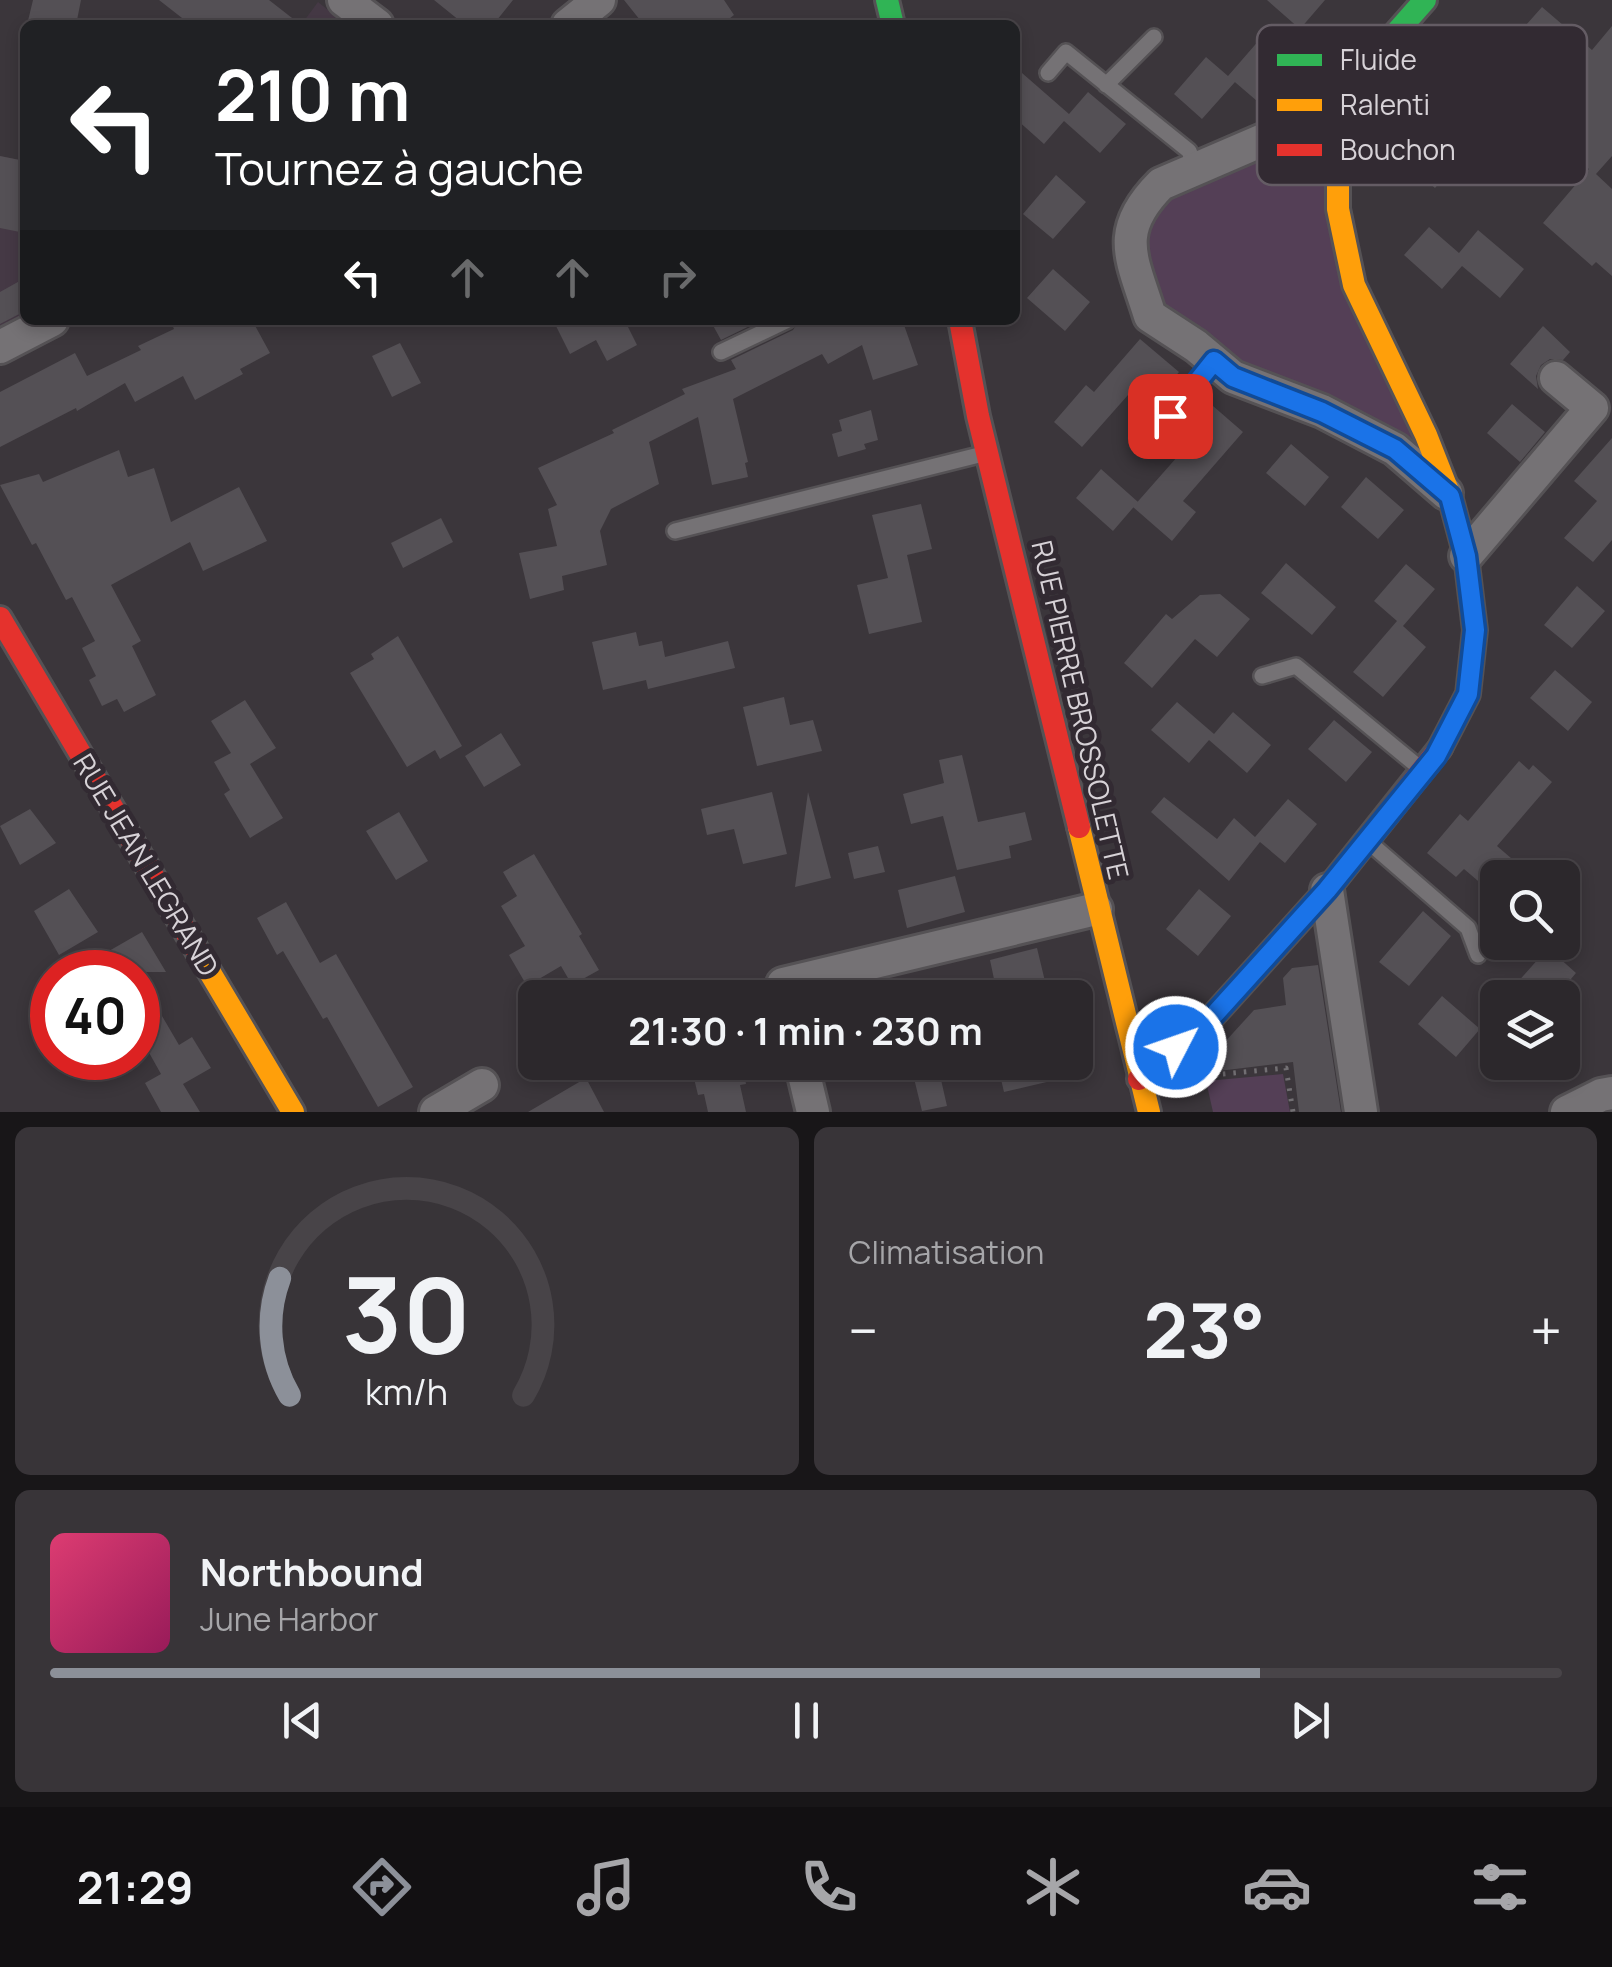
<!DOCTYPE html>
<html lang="fr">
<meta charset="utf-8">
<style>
body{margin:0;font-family:Manrope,sans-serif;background:#383438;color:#f1f3f6;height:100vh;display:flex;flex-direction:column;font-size:38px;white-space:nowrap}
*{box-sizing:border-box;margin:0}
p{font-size:32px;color:#a6a6a9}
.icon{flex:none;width:55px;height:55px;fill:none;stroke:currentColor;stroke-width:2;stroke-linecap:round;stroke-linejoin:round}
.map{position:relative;height:1112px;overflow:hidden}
.sheet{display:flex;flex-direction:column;gap:15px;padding:15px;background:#181618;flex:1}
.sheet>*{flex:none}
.banner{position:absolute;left:20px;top:20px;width:1000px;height:305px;border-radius:15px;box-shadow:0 5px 15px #0003,0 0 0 2px #484448;background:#202124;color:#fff;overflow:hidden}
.controls{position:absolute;left:1480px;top:860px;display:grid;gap:20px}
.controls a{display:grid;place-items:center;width:100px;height:100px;border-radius:15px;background:#2c282c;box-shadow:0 5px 15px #0003,0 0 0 2px #484448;font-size:50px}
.speed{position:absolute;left:30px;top:950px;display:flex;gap:20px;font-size:50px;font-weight:700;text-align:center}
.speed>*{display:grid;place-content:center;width:130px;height:130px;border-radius:50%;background:#2c282c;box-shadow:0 5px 15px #0003,0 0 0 2px #484448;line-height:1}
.speed .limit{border:15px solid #d22;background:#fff;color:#111}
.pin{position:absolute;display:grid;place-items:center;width:85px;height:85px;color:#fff;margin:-42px;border-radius:20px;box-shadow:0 5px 15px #0006}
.me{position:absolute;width:110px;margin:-55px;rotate:49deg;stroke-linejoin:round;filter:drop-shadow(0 0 8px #0008)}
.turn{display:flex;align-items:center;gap:35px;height:210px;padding:0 30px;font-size:45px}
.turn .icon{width:130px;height:130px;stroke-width:2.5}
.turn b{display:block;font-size:70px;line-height:85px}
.lanes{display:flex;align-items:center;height:95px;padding:0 30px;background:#0003;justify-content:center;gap:50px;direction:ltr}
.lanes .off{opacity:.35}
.big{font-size:75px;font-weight:700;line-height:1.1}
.sheet .widget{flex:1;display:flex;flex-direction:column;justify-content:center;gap:15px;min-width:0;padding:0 35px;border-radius:15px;background:#383438}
.sheet .dial{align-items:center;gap:0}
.dial svg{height:260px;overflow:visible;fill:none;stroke:#484448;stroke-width:7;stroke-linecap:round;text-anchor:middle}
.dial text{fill:#f1f3f6;stroke:none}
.song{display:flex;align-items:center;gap:30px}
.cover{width:120px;height:120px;border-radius:15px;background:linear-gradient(135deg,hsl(340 70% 55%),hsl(330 70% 35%))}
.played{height:10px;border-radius:5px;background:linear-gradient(90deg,#8c9099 80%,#484448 80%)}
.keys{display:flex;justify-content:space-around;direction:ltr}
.heat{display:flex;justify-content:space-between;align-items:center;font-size:55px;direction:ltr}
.sheet .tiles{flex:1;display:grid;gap:15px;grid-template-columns:1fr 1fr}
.widget:last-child{grid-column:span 2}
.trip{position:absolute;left:518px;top:980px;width:575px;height:100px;border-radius:15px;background:#2c282c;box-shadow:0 5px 15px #0003,0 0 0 2px #484448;font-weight:700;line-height:100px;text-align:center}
.menu{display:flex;height:160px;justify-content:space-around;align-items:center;background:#121012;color:#a6a6a9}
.menu .icon{width:70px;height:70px}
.menu .current{color:#8c9099}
.menu b{font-size:45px;color:#f1f3f6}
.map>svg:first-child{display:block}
.built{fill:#453945}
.green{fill:#543f56}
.building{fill:#545055}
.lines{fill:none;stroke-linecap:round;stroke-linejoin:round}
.lane-casing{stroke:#555255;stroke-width:20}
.street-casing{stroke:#555255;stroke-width:38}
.fast-casing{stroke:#555255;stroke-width:28}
.slow-casing{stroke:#555255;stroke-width:28}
.jam-casing{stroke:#555255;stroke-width:28}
.path{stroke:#726f73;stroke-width:5;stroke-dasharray:2.5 8;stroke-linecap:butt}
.lane{stroke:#757275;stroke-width:15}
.street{stroke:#757275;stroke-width:32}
.fast{stroke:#30b455;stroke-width:22}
.slow{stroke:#ff9f0a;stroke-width:22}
.jam{stroke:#e5322d;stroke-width:22}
.route-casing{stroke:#114b97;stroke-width:25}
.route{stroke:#1a73e8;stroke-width:18}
.labels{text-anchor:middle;stroke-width:10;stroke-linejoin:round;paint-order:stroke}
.street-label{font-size:28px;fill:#d7d2d7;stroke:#322a32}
.key{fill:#322a32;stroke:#645c64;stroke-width:2.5}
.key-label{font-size:28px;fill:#d7d2d7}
</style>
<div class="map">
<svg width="1612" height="1112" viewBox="0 0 1612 1112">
<rect width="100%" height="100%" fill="#3b363b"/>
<!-- built -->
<path class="built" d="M318,2l29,23h-46z
M0,156l25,5v152l-25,13z"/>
<!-- green -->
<path class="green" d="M1297,141l28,10 91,289 -178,-72 -76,-62 -21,-77 17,-26z
M1283,1074l7,38h-77l-7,-31z"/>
<!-- building -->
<path class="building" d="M33,0h48l-5,25h-49z
M159,0h110l32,25h-110z
M434,0h79l-20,25h-28z
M624,0h100l10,15 -13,10h-77z
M1267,0h58l-25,29z
M1542,7l50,43 20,-24v130l-16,18 16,15v87l-16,-14 -4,4 -49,-43 46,-54 -22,-19 17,-20 -6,-4 5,-5 -35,-31 13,-16 -44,-39z
M1261,38l29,24 -33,39 -28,-24 6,5 -33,37 -28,-25 32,-37 22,19z
M1015,67l54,47 19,-22 38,32 -26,29 -36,-32 -20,23 -29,-26z
M1422,127l37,33 -24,28 -39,-33z
M0,156l25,5v72l-25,-5z
M1056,175l30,27 -33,37 -30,-25z
M1429,227l30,26 19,-23 46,39 -24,29 -38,-32 -20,23 -38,-34z
M1053,269l37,33 -25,29 -38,-33z
M25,278v33l-25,13v-32z
M170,320h82l18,33 -30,16 3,5 -48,26 -12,-24 -48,26 -10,-19 -48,28 -1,-3 -76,39v-55l75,-39 12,23 54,-26 -3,-4 36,-17z
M553,320h84l-10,5 10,20 -30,16 -11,-21 -26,14z
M710,320h52l-41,20z
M799,320h107l-3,2 15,43 -45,15 -11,-35 -34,19 -6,-10 -89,45 15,63 -3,1 3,14 -36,8 -14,-68 -49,25 10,42 -48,25 -11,22 7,34 -45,11 2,14 -34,9 -11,-46 38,-7 -9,-37 9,-4 -19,-37 76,-35 -2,-3 73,-36 -3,-5 54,-20 -5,-9 62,-30z
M1543,326l27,26 -7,8 -13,-1 -9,6 -5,11 2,13 -28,-25z
M1140,339l39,33 -25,29 -18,-15 -54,61 -28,-25 32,-37 8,7z
M400,343l21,40 -29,14 -20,-41z
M1512,404l33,28 -25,30 -33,-29z
M1213,406l30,26 -60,69 13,11 -24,29 -39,-34 52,-59 -5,-5z
M871,410l7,30 -14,4 2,5 -28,8 -6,-23 10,-3 -3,-11z
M1612,438v102l-19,22 -29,-24 33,-37 -23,-20z
M1291,444l38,33 -24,29 -39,-33z
M119,450l9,27 26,-9 17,54 68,-35 28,54 -64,30 -13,-29 -79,43 30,56 -9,5 24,49 -32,17 -7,-13 -15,7 -13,-26 7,-4 -14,-28 13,-7 -23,-44 -6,3 -30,-57 -4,2 -32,-60 39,-11 4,8z
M1101,469l37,33 -25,29 -37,-33z
M1366,477l38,33 -26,29 -37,-32z
M921,504l11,45 -25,6 15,67 -53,12 -12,-49 31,-7 -16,-63z
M441,518l12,24 -50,26 -12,-25z
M1286,563l50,44 -24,28 -51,-42z
M1406,564l29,25 -32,37 23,21 -43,50 -30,-25 44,-51 -23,-20z
M1577,586l28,25 -33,37 -28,-23z
M1220,594l30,25 -33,38 -22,-18 -43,49 -28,-25 42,-49 6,5 28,-24z
M636,632l3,14 23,-5 3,16 63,-16 7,27 -87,21 -2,-9 -43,10 -11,-48z
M398,636l64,110 -22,13 -5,-9 -28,17 -57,-94 24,-14 -3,-5z
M1555,670l37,32 -24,29 -38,-33z
M784,697l6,28 23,-5 9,31 -65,15 -14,-59z
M245,700l31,48 -26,16 33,54 -33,20 -26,-44 6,-4 -16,-28 17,-9 -20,-32z
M1177,702l37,32 19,-22 38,33 -24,28 -38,-33 -20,23 -38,-33z
M1334,720l38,32 -26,30 -38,-33z
M501,733l20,32 -37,22 -19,-31z
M962,755l16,67 47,-10 7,28 -23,6 2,12 -54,12 -14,-54 -32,8 -8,-30 41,-11 -5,-23z
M1519,761l10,9 4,-5 19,17 -55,64 37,32h-36v20l-34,-29 -8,8 -29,-24 33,-39 8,7z
M772,792l15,62 -44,10 -9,-35 -27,6 -6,-26z
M808,792l23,86 -36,9z
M1164,797l53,42 17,-21 21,19 33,-38 29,25 -32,39 -25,-21 -31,39 -78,-69z
M30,809l26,34 -36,22 -20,-39z
M399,812l29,49 -32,19 -30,-49z
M878,846l7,26 -31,7 -6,-26z
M534,854l48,80 -3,2 20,34 -27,15 -11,-19 -34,20 -18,-31 16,-9 -24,-40 16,-10 -14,-24z
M955,876l10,36 -58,16 -9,-38z
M69,889l29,43 -39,23 -25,-44z
M1199,889l32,27 -33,40 -32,-27z
M286,902l34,61 16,-9 77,133 -35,20 -51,-90 -4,2 -40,-68 -6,4 -20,-37z
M1423,911l28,25 -42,50 -30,-24z
M142,932l24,40h-53l-11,-17z
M1037,948l12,50h-51l-8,-38z
M1548,948l28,25 -21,25h-27l-13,-13z
M1318,965l23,147h-42l-6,-50 -91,11 -3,-9 24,-20 31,-34 32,-5 -3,-27 9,-10z
M138,975l41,70 13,-8 19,31 -28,16 17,28h-39l-16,-29 16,-9 -23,-41z
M1442,996l38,33 -24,28 -38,-33z
M690,1062h52l4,22 -6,1 6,27h-38l-4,-18 -6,1z
M910,1062h27l10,44 -25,5z
M997,1062h91l1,10 -85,20z
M586,1078l18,34h-76z"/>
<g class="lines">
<defs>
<path id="lane" d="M1048,73l18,-21 123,99 7,18
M1106,85l48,-48
M721,352l67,-32
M1148,443l66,-82
M675,531l308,-77
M1262,676l34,-10 125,103
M1371,844l97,84 10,27"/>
<path id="street" d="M344,0l33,25
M568,25l31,-25
M1342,94l-28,24 -153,66c-48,48 -29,74 -11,132l46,30 37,31 89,34 73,38 51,44
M0,347l52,-27
M1466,556l126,-148 -36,-30
M1327,890l34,222
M786,998l-3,-14 313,-75
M801,1062l12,50
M436,1112l46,-27
M1567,1112l34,-17 11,-2"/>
<path id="fast" d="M887,0l6,25
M1338,140l4,-46 83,-94"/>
<path id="slow" d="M1338,140v69l16,76 72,150 24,61 16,60 9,74 -7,64 -28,54
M1079,827l70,285
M199,954l94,158"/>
<path id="jam" d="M960,320l18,96 101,411
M0,618l199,336
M1139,1079l65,-53 123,-136 113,-142"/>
</defs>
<!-- lane casing -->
<use href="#lane" class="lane-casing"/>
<!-- street casing -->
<use href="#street" class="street-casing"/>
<!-- fast casing -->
<use href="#fast" class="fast-casing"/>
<!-- slow casing -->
<use href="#slow" class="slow-casing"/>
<!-- jam casing -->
<use href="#jam" class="jam-casing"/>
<!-- path -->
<path class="path" d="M1202,1076l84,-8 7,44"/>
<!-- lane -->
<use href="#lane" class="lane"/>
<!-- street -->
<use href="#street" class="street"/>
<!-- fast -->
<use href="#fast" class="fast"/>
<!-- slow -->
<use href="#slow" class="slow"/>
<!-- jam -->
<use href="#jam" class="jam"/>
</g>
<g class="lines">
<defs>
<path id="route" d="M1170,416l44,-55 19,16 89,35 73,37 55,47 16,60 9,74 -7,64 -32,62 -109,134 -123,136 -28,21"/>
</defs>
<!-- route casing -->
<use href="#route" class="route-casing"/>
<!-- route -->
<use href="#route" class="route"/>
</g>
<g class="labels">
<!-- street labels -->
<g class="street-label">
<text transform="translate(1080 710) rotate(77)" y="10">RUE PIERRE BROSSOLETTE</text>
<text transform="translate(146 865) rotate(59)" y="10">RUE JEAN LEGRAND</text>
</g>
</g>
<!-- legend -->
<rect x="1257" y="25" width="330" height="160" rx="15" class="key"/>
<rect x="1277" y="54" width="45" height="12" fill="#30b455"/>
<rect x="1277" y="99" width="45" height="12" fill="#ff9f0a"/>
<rect x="1277" y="144" width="45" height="12" fill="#e5322d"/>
<g class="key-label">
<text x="1340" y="70">Fluide</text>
<text x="1340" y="115">Ralenti</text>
<text x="1340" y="160">Bouchon</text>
</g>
</svg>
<div class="controls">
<a><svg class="icon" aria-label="search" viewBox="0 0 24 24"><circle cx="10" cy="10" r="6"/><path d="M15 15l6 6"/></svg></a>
<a><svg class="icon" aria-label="layers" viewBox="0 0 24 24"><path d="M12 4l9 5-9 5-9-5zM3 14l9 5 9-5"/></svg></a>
</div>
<div class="speed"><div class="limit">40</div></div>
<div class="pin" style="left:1170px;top:416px;background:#d93025"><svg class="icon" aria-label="arrive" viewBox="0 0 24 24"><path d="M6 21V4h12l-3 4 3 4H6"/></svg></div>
<svg class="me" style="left:1176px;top:1047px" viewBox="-20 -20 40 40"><circle r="17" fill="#1a73e8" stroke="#fff" stroke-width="3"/><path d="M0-11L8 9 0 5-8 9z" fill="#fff"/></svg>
<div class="trip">21:30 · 1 min · 230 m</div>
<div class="banner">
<div class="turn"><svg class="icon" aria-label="left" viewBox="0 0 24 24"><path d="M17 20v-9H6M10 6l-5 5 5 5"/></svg><div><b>210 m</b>Tournez à gauche</div></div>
<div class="lanes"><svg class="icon" aria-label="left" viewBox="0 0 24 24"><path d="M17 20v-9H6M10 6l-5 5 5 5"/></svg><svg class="icon off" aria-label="ahead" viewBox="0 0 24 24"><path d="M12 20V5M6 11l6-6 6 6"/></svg><svg class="icon off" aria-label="ahead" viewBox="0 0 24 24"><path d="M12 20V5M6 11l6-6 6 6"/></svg><svg class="icon off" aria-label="right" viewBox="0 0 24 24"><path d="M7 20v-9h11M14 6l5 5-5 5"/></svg></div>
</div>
</div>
<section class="sheet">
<div class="tiles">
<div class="widget dial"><svg viewBox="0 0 100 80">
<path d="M14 69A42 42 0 1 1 86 69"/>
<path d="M14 69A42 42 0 0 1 11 33" stroke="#8c9099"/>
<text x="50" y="56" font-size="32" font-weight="700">30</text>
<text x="50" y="72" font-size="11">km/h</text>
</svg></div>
<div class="widget"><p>Climatisation</p>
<div class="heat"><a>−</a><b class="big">23°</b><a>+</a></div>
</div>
<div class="widget">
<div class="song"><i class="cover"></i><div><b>Northbound</b><p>June Harbor</p></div></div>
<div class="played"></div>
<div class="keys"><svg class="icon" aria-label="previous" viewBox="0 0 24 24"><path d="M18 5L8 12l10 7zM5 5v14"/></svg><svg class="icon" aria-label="pause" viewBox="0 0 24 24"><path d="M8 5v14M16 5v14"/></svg><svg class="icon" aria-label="next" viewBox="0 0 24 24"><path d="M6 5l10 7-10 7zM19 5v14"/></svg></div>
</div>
</div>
</section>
<nav class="menu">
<b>21:29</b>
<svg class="icon current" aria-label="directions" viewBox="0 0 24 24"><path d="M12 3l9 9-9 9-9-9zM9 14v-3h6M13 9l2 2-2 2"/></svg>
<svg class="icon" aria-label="music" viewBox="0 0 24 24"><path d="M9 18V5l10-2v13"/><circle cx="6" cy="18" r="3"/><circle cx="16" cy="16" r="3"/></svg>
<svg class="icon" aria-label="phone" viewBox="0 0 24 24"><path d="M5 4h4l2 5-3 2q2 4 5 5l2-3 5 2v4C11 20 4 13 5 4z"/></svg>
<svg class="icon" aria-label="climate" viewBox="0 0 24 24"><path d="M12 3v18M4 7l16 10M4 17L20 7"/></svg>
<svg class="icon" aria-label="car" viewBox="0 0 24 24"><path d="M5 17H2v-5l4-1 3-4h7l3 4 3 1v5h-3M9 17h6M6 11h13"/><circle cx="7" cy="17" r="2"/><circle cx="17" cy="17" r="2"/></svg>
<svg class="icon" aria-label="filters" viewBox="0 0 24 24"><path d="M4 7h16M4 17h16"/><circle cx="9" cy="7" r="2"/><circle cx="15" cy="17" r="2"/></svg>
</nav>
